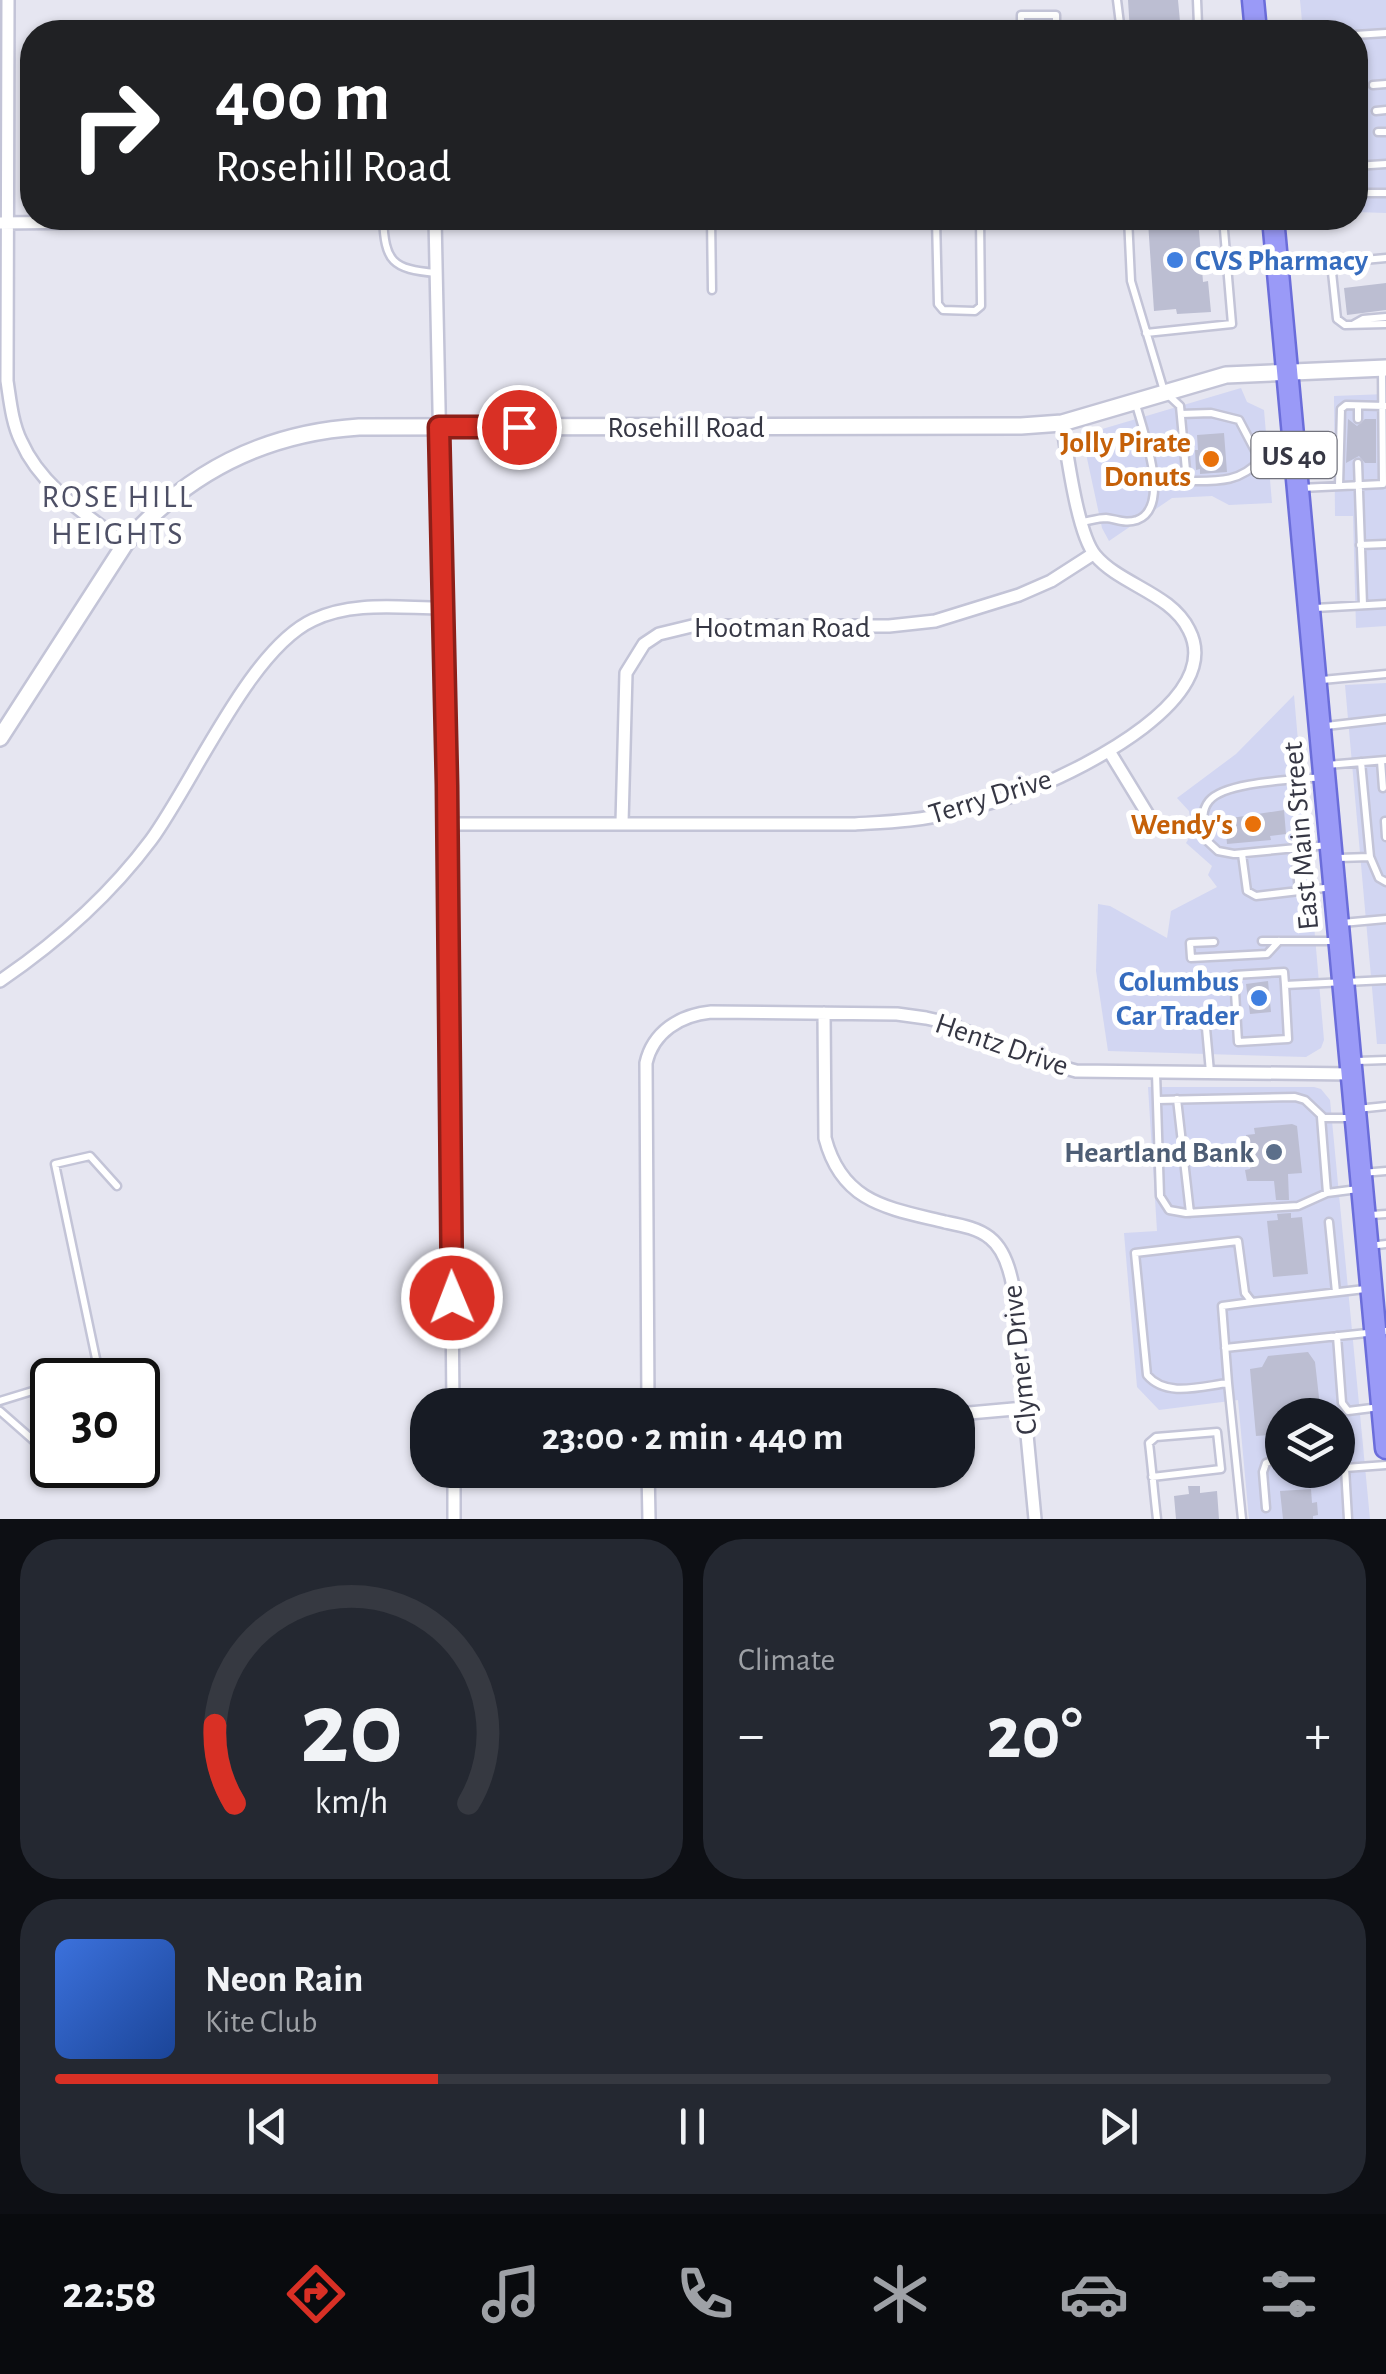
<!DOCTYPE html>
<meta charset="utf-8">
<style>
body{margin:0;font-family:"Alegreya Sans",sans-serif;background:#242831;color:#f1f3f6;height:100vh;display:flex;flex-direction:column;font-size:38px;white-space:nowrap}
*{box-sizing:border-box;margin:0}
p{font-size:32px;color:#9ea1a6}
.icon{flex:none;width:55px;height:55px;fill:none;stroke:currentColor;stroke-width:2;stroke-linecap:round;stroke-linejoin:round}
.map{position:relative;height:1519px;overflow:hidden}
.drawer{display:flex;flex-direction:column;gap:20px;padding:20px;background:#0d0f14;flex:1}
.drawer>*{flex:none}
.guide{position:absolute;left:20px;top:20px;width:1348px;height:210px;border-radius:40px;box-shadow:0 2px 8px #0004;background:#202124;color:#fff;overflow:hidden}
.fabs{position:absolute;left:1265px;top:1398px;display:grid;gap:20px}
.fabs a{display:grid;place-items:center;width:90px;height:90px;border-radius:50%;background:#171b24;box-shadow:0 2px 8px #0004;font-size:50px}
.speed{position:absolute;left:30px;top:1358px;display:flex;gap:20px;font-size:50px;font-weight:700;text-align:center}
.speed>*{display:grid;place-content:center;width:130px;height:130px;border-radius:50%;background:#171b24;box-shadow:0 2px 8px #0004;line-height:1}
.speed .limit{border:5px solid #111;border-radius:15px;background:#fff;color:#111}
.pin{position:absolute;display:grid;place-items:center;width:85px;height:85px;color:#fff;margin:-42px;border:5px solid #fff;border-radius:50%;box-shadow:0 2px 10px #0007}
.me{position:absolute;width:110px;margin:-55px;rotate:359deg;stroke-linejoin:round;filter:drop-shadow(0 0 8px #0008)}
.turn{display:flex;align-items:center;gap:35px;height:210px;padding:0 30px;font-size:45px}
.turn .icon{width:130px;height:130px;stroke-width:2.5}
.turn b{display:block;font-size:70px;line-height:85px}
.big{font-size:75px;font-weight:700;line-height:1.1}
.drawer .widget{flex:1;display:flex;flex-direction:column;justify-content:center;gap:15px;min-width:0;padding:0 35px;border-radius:40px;background:#242831}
.drawer .dial{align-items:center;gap:0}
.dial svg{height:260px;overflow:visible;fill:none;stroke:#363941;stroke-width:7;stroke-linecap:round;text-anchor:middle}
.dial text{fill:#f1f3f6;stroke:none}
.song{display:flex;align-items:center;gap:30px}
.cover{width:120px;height:120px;border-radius:15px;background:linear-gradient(135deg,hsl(220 70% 55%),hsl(220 70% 35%))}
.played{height:10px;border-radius:5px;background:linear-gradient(90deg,#d93025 30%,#363941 30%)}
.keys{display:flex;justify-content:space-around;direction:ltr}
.heat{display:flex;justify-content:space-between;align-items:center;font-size:55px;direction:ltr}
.drawer .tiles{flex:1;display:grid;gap:20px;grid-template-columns:1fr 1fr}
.widget:last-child{grid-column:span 2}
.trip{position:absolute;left:410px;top:1388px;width:565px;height:100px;border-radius:40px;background:#171b24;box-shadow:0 2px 8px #0004;font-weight:700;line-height:100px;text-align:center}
.tabs{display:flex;height:160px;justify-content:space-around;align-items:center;background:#090b0e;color:#9ea1a6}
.tabs .icon{width:70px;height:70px}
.tabs .on{color:#d93025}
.tabs b{font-size:45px;color:#f1f3f6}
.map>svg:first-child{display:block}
.commercial{fill:#d2d6f2;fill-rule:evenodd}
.building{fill:#bcbed2}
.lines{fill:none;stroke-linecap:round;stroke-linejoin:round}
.service-casing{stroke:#c3c4d7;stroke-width:11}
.minor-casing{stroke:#c3c4d7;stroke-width:16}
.tertiary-casing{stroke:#c3c4d7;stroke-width:20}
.primary-casing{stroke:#6b6dda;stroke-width:25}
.service{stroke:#fff;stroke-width:6}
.minor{stroke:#fff;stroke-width:11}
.tertiary{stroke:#fff;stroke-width:15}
.primary{stroke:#9a9af7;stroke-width:20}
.route-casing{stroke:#8d1f18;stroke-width:25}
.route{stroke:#d93025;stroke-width:18}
.shop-dot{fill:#3f7fe0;stroke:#fff;stroke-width:4}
.food-dot{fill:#e8710a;stroke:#fff;stroke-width:4}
.service-dot{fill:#5c6f8a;stroke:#fff;stroke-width:4}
.labels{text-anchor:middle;stroke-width:10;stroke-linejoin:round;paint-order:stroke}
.shield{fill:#fff;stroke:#72737c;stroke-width:2.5}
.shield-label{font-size:28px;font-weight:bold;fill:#363744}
.shop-label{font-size:30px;font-weight:bold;fill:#366cbe;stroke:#fff;text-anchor:start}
.street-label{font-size:30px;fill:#363744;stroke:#fff}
.food-label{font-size:30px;font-weight:bold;fill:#c56008;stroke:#fff;text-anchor:end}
.service-label{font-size:30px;font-weight:bold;fill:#4e5e75;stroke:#fff;text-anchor:end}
.neighbourhood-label{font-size:32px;letter-spacing:2.5px;fill:#4e5066;stroke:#fff}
</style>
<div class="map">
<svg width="1386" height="1519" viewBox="0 0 1386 1519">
<rect width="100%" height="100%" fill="#e6e6f1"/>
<!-- commercial -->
<path class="commercial" d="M1300,0h86v213l-31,-1v-180h-52z
M1241,388l6,14 17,8 8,93 -43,2 -17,-9 -40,2 -63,43 -7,-13 -20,-93z
M1386,394v232l-30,2 -3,-112h-18l-1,-120z
M1386,683v361h-9l-32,-359z
M1294,695l30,345 -3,8 -15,9 -198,-6 -12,-80 2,-67 12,2 57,32 4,-27 46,-24 -9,-12 4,-9 -26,-23 6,-10 -3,-22 -12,-13 59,-44z
M1148,1087h166l7,2 9,11 40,419h-121l-11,-119 -79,10 -22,-23 -13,-154 33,-2zM1282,1415h56v55h-56z"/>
<!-- building -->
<path class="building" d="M1128,0h50l3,32h-51z
M1198,218l5,64 5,-1 3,31 -34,2 -1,-5 -22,2 -6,-89z
M1386,283v27l-39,5 -3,-27z
M1348,419l9,7 8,-7h11v44h-11l-6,-7 -13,7z
M1224,433l3,39 -27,2v-5l-4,1 -1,-20h3l-1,-15z
M1284,810l2,24 -16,2 1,4 -44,4 -2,-25z
M1268,981l3,31 -21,2 -4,-30z
M1292,1124l5,2 5,47 -14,1 1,26h-13l-2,-19h-27l-2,-11 5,-1 -4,-34 9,-1 -1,-6z
M1291,1213v5l11,-1 6,57 -35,3 -6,-56 11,-1 -1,-6z
M1308,1352l7,10 6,53h-39v19l-26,2 -6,-67 12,-2 6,-11z
M1188,1486h12v7l17,-2 2,28h-43l-2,-23 15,-2z
M1311,1489l1,14 5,-1 1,13 -5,1v3h-30l-3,-28z"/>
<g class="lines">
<defs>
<path id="service" d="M1117,0l4,32
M1197,0l1,25
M1021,32v-17h35v17
M1355,35l31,-2
M1373,85l13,-1
M1376,111l10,-1
M1378,132h8
M1355,166l31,-2
M1355,193h31
M383,218c2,44 9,51 53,55
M711,218l1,72
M936,218l2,86 5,6 32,1 6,-5 -1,-88
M1128,218l3,63 33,110 16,15 7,75c29,0 53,2 73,-21l32,-1
M96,222l78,2 17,-6
M1386,258l-55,5 6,56 8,6 41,-1
M1354,324l9,-5 23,-2
M1146,333l86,-9 -9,-106
M1181,414l30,-1 28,7 21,40
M1358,419v-13
M1358,463l5,142
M1339,486l2,-77 5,-4 39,1
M1301,488l82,-4 -1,-115
M1082,522c7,-1 16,-4 24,-4 11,1 19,6 31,2 36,-13 5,-92 -2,-119
M1360,545l26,-1
M1315,608l71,-4
M1322,680l64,-6
M1326,726l60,-7
M1381,761l2,27
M1361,762l9,95
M1327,765l59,-5
M1323,777c-27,3 -98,4 -114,24 -9,11 -5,25 -4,38l13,12 16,3 94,-9
M1385,821l1,16
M1295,849l4,42
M1242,854l5,37 9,5 77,-9
M1338,858l32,-1 9,21 7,4
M1342,923l44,-4
M1262,941h71
M1214,942l-24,1 1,15 76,-4 12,-13
M1285,985l-1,-13 -50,3 4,67 50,-3 -3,-54 101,-5
M1206,1028l4,44
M1357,1061l29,-1
M1156,1073l4,123 9,14 17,3 112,-7 29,-13 31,-4
M1177,1099l13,114
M1157,1100l138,-3 10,3 19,18h30
M1357,1109l29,-3
M1321,1117l6,76
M1362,1173l24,-2
M1371,1215l15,-1
M1329,1222l7,70
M1369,1246l17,-2
M1252,1302l-30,4 6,77c-26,3 -62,15 -81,-8l-12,-122 103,-12 7,52 7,9 113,-13
M1337,1336l5,67 6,8 32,-4
M1225,1348l161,-17
M73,1380l26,-7 -44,-209 35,-8 27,30
M1228,1383l14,136
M0,1401l52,-16
M0,1411l41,36
M1338,1465l7,3 41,-3
M1345,1468l3,51
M1152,1477l69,-8 -4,-37 -61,5 -7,6c3,25 5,51 8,76
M1266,1508l-3,-36 3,-9 16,-5"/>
<path id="minor" d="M8,0l-1,381c3,19 5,42 14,60 20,46 66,74 104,103
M435,218l12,567 6,620
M0,223l95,-1
M1109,751l47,77
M622,823l4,-150 18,-29 15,-10 33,-8h197l46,-5 84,-26 32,-14 42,-27
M447,824h408c33,-2 66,-3 98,-12 27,-6 56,-14 81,-24 49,-20 191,-89 155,-158 -18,-37 -69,-45 -94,-75 -18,-22 -28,-103 -33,-132
M0,981c57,-39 110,-86 151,-141 43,-59 99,-191 162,-220 40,-19 86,-12 129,-12
M824,1013l1,125c17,65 63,70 120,84 15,3 33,6 45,16 14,11 20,32 23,49l22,232
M648,1405l-2,-342c7,-31 34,-48 65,-51l186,2 29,4 22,5 70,32 58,16 276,3
M958,1414l67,-6
M454,1470v49
M648,1470l1,49"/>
<path id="tertiary" d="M0,738l125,-194c61,-71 140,-111 234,-117l662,-1 41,-3 164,-48 160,-7"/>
<path id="primary" d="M1253,0l3,32
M1273,218l113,1230"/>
</defs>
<!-- service casing -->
<use href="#service" class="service-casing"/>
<!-- minor casing -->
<use href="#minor" class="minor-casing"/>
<!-- tertiary casing -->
<use href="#tertiary" class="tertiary-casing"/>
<!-- primary casing -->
<use href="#primary" class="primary-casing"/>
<!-- service -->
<use href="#service" class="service"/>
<!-- minor -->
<use href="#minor" class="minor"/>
<!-- tertiary -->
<use href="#tertiary" class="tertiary"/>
<!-- primary -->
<use href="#primary" class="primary"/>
</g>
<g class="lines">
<defs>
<path id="route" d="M452,1298l-5,-513 -8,-358h80"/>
</defs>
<!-- route casing -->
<use href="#route" class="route-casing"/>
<!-- route -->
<use href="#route" class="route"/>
</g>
<!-- markers -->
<g class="shop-dot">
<circle cx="1175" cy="260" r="10"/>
<circle cx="1259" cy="998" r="10"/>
</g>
<g class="food-dot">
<circle cx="1211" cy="459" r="10"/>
<circle cx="1253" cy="824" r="10"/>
</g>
<circle class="service-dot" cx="1274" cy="1152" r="10"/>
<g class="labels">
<!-- shield labels -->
<rect class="shield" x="1251.5" y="432" width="85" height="46" rx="8"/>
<g class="shield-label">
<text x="1294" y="465">US 40</text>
</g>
<!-- shop labels -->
<g class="shop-label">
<text x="1195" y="270">CVS Pharmacy</text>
<text x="1239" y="991" text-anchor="end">Columbus<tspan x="1239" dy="34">Car Trader</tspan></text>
</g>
<!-- street labels -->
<g class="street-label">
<text x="686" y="437">Rosehill Road</text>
<text x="782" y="637">Hootman Road</text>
<text transform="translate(990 796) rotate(-17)" y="10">Terry Drive</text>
<text transform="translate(1300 836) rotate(-95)" y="10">East Main Street</text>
<text transform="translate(1002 1044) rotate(19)" y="10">Hentz Drive</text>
<text transform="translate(1019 1360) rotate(-96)" y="10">Clymer Drive</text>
</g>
<!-- food labels -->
<g class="food-label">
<text x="1191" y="452">Jolly Pirate<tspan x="1191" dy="34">Donuts</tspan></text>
<text x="1233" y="834">Wendy's</text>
</g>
<!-- service labels -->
<g class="service-label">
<text x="1254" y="1162">Heartland Bank</text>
</g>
<!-- neighbourhood labels -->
<g class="neighbourhood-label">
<text x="118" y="507">ROSE HILL<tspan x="118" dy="37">HEIGHTS</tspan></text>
</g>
</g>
</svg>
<div class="fabs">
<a><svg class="icon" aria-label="layers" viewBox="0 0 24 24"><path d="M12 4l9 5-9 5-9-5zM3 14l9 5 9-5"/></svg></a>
</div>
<div class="speed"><div class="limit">30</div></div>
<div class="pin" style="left:519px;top:427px;background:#d93025"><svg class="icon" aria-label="arrive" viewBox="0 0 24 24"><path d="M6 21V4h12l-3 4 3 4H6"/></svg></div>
<svg class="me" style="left:452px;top:1298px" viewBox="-20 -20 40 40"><circle r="17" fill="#d93025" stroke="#fff" stroke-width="3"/><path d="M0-11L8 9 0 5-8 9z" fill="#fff"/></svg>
<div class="trip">23:00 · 2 min · 440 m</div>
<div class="guide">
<div class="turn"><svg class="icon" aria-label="right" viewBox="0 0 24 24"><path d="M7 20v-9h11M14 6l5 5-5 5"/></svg><div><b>400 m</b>Rosehill Road</div></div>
</div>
</div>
<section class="drawer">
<div class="tiles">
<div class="widget dial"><svg viewBox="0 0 100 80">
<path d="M14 69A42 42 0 1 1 86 69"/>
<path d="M14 69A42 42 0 0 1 8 45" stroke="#d93025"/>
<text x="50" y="56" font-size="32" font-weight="700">20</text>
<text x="50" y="72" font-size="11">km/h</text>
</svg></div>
<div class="widget"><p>Climate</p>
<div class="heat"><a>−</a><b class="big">20°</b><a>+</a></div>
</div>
<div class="widget">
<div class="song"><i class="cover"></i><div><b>Neon Rain</b><p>Kite Club</p></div></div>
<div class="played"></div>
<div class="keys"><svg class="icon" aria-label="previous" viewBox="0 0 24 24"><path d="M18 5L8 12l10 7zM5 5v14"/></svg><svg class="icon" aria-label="pause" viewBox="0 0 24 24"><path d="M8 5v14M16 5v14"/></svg><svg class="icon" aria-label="next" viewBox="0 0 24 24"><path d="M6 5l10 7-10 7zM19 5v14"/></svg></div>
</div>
</div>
</section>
<nav class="tabs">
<b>22:58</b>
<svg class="icon on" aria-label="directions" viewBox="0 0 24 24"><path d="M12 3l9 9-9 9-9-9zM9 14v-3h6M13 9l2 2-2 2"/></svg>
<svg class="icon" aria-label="music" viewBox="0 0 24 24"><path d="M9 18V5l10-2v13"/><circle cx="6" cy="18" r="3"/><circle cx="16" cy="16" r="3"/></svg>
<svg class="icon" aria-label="phone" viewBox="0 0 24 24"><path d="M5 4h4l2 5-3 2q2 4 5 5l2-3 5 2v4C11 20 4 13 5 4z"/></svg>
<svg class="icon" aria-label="climate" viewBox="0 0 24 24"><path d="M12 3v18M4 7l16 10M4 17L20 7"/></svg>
<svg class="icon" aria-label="car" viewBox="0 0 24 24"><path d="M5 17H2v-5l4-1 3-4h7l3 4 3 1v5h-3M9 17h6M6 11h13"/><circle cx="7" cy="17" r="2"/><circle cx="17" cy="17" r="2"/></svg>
<svg class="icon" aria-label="filters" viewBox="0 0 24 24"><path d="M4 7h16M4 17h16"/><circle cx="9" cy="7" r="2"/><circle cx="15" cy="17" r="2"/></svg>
</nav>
